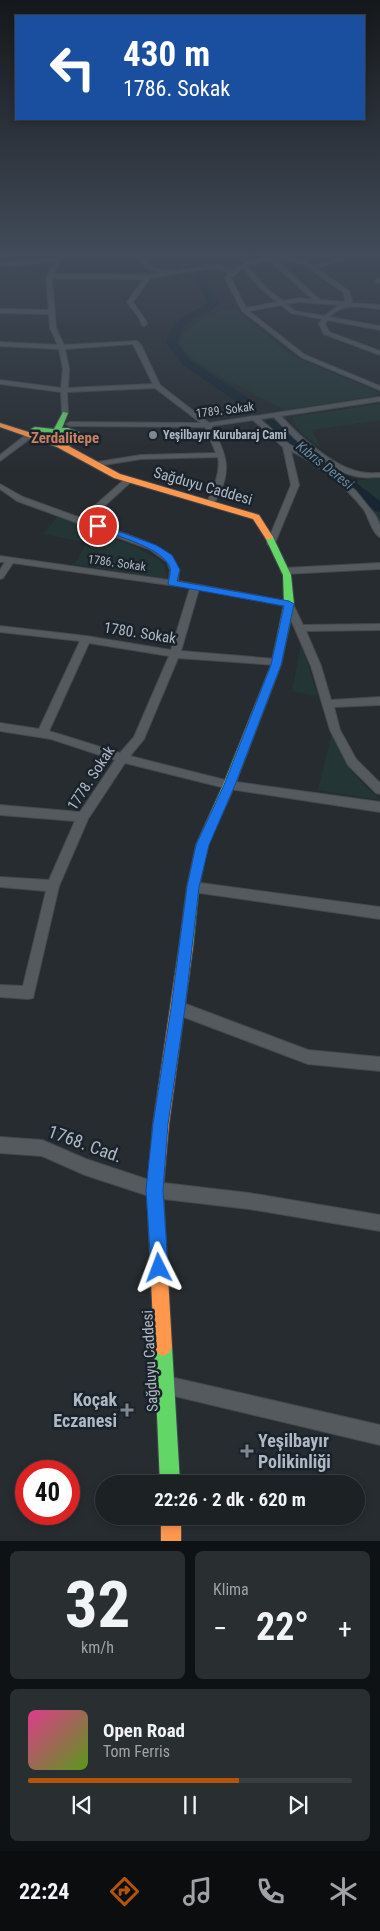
<!DOCTYPE html>
<html lang="tr">
<meta charset="utf-8">
<style>
body{margin:0;font-family:"Roboto Condensed",sans-serif;background:#292e31;color:#f1f3f6;height:100vh;display:flex;flex-direction:column;font-size:19px;white-space:nowrap}
*{box-sizing:border-box;margin:0}
p{font-size:16px;color:#a0a3a6}
.icon{flex:none;width:28px;height:28px;fill:none;stroke:currentColor;stroke-width:2;stroke-linecap:round;stroke-linejoin:round}
.map{position:relative;height:1541px;overflow:hidden}
.sheet{display:flex;flex-direction:column;gap:10px;padding:10px;background:#0f1214;flex:1}
.sheet>*{flex:none}
.banner{position:absolute;left:15px;top:15px;width:350px;height:105px;border-radius:0px;box-shadow:0 2px 8px #0003,0 0 0 1px #3a3e41;background:#1a4fa0;color:#fff;overflow:hidden}
.speed{position:absolute;left:15px;top:1460px;display:flex;gap:10px;font-size:25px;font-weight:700;text-align:center}
.speed>*{display:grid;place-content:center;width:65px;height:65px;border-radius:50%;background:#1c2124;box-shadow:0 2px 8px #0003,0 0 0 1px #3a3e41;line-height:1}
.speed .limit{border:8px solid #d22;background:#fff;color:#111}
.pin{position:absolute;display:grid;place-items:center;width:42px;height:42px;color:#fff;margin:-21px;border:2px solid #fff;border-radius:50%;box-shadow:0 1px 5px #0007}
.me{position:absolute;width:55px;margin:-28px;rotate:357deg;stroke-linejoin:round;filter:drop-shadow(0 0 4px #0008)}
.turn{display:flex;align-items:center;gap:18px;height:105px;padding:0 25px;font-size:22px}
.turn .icon{width:65px;height:65px;stroke-width:2.5}
.turn b{display:block;font-size:35px;line-height:42px}
.big{font-size:38px;font-weight:700;line-height:1.1}
.sheet .widget{flex:1;display:flex;flex-direction:column;justify-content:center;gap:8px;min-width:0;padding:0 18px;border-radius:8px;background:#292e31}
.sheet .dial{align-items:center;gap:0}
.dial b{font-size:65px;line-height:1}
.song{display:flex;align-items:center;gap:15px}
.cover{width:60px;height:60px;border-radius:8px;background:linear-gradient(135deg,hsl(330 70% 55%),hsl(90 70% 35%))}
.played{height:5px;border-radius:2px;background:linear-gradient(90deg,#b45309 65%,#3a3e41 65%)}
.keys{display:flex;justify-content:space-around;direction:ltr}
.heat{display:flex;justify-content:space-between;align-items:center;font-size:28px;direction:ltr}
.sheet .tiles{flex:1;display:grid;gap:10px;grid-template-columns:1fr 1fr}
.widget:last-child{grid-column:span 2}
.trip{position:absolute;left:95px;top:1475px;width:270px;height:50px;border-radius:25px;background:#1c2124;box-shadow:0 2px 8px #0003,0 0 0 1px #3a3e41;font-weight:700;line-height:50px;text-align:center}
.tabs{display:flex;height:80px;justify-content:space-around;align-items:center;background:#0b0d0e;color:#a0a3a6}
.tabs .icon{width:35px;height:35px}
.tabs .selected{color:#b45309}
.tabs b{font-size:22px;color:#f1f3f6}
.map>svg:first-child{display:block}
.green{fill:#233635}
.lines{fill:none;stroke-linecap:round;stroke-linejoin:round}
.river{fill:#172632;fill-rule:evenodd}
.street-casing{stroke:#43494d;stroke-width:2}
.fast-casing{stroke:#43494d;stroke-width:2}
.slow-casing{stroke:#43494d;stroke-width:2}
.street{fill:#555a5f;fill-rule:evenodd}
.fast{fill:#63d668;fill-rule:evenodd}
.slow{fill:#ff974d;fill-rule:evenodd}
.route{fill:#1a73e8;stroke:#114b97}
.poi-dot{fill:#7f8890;stroke:#1a232b;stroke-width:2}
.labels{text-anchor:middle;stroke-width:5;stroke-linejoin:round;paint-order:stroke}
.far-street-label{font-size:12px;fill:#afb9c3;stroke:#1a232b}
.far-poi-label{font-size:12px;font-weight:bold;fill:#afb9c3;stroke:#1a232b;text-anchor:start}
.far-water-label{font-size:14px;font-style:italic;fill:#6a88a0;stroke:#1a232b}
.far-quarter-label{font-size:15px;font-weight:bold;fill:#cb8061;stroke:#1a232b}
.street-label{font-size:15px;fill:#afb9c3;stroke:#1a232b}
.near-street-label{font-size:18px;fill:#afb9c3;stroke:#1a232b}
.near-poi-label{font-size:18px;font-weight:bold;fill:#afb9c3;stroke:#1a232b;text-anchor:end}
</style>
<div class="map">
<svg width="380" height="1541" viewBox="0 0 380 1541">
<rect width="100%" height="100%" fill="#262c30"/>
<!-- green -->
<path class="green" d="M235,308l56,47 89,38 -6,3 -89,14 -71,-37 -25,-17 -10,-12c8,-21 35,-33 56,-36z
M380,404v16l-68,10 9,18c-10,-8 -27,-17 -28,-31z
M345,476l8,5 27,-3v45l-17,-24 -23,-22z
M58,516l77,31 23,12 7,8 2,12 -93,-15 13,-21 -44,-9z
M301,645l17,51 -26,-5z
M332,732c13,34 22,44 48,68l-62,-10z"/>
<g class="lines">
<!-- river -->
<path class="river" d="M189,256h9l8,11 1,15 11,22c-14,16 -34,10 -41,39l13,17 65,43 2,3 -2,3h-8l-65,-45 -16,-21c7,-25 22,-28 42,-40l-11,-21 -1,-15z
M269,419l4,1 107,81v11l-5,-1 -110,-85 -2,-3z"/>
<defs>
<path id="street" d="M57,256h5l-8,18 94,1 14,-2 -12,-3 -15,-14h5c5,4 10,10 15,12 24,11 57,-12 77,3 22,-17 59,-21 82,-5l30,-10h6l-33,13 32,22 3,9 -2,3 30,2v4c-19,-2 -37,-7 -51,8l51,9v4l-53,-10 -2,4 4,8 51,19v4l-56,-21 -5,-10 3,-5 -31,-6 -10,-8 -32,6 56,44 75,31v4l-79,-33 -59,-46 -17,-33 4,-5c-14,-10 -61,3 -79,5l-17,24 13,19 1,3 -3,2 -2,-1 -3,-7 -12,-16 17,-23 -92,-1 4,50 8,17 73,-4 4,4 19,40 49,38 171,-26v4l-99,15c18,20 52,51 79,56 7,2 14,1 20,1v4c-7,0 -13,1 -20,0 -33,-5 -64,-36 -86,-60l-14,2 29,25 31,18 36,29 20,25 4,9v12c-8,-4 -11,-19 -16,-27 -18,-24 -46,-46 -73,-59l8,34 -24,58 -4,3 -3,-1 -1,-2 24,-58 -8,-38 -30,-27 -41,6c12,26 21,40 7,68 -3,5 -4,10 -9,12l-4,-2c7,-14 15,-31 12,-47l-77,2 -44,7 -4,-2 4,-2 44,-7 75,-2 -11,-26 -135,-1 -4,-2 4,-2 131,1 -46,-35 -88,4 1,21 -3,2 -3,-2 -1,-21 -61,-8v-4l61,8 2,-19 -4,-20 -59,-3v-4l58,3 -8,-17 -1,-14 -49,-1v-4l49,1 -3,-31 8,-17 -54,5v-4l55,-4zM274,258h3l28,7 39,28 1,9 -25,-2zM269,260l44,40 -14,-2 -16,3 -17,-13 -19,-22zM243,268l19,22 15,12 -31,6 -15,-30zM299,302l40,3 -15,11 -29,-5 -9,-7zM133,344l20,40 -85,4 1,-19 -4,-20z
M74,256h26l-3,2z
M377,279h3v4l-5,-1z
M28,433l7,2 -35,26v-6z
M126,478l7,2 -45,41c21,8 72,21 85,38 6,6 6,14 5,22l114,21 11,23 77,-1v6l-74,1 15,35 10,34 49,-3v8l-46,2 6,23 16,29 24,24v11l-4,-1 -28,-28 -18,-35 -19,-64 -26,-60 -86,-17 -18,62 95,8 5,3 -5,3 -98,-7 -34,81 -14,17 99,25 151,21v10l-151,-23 -104,-26 -37,56 -29,67 -26,112 -5,1 -28,-2v-12l23,1 23,-95 -46,-4v-10l49,3 26,-59 -75,-6v-10l80,7 35,-52 -64,-21 -51,-8v-8l39,6 41,-88 -80,-9v-6l86,10 85,14 19,-62 -177,-25 -10,15 -3,1v-9l5,-8h-5v-6l169,24 1,-10 -3,-8 -18,-13 -132,-48 -17,-12v-5l23,13 58,21zM89,643l80,13 -35,81 -14,16 -71,-22z
M380,563v6l-95,5 -4,-3 4,-3z
M193,882l187,25v12l-187,-27 -4,-1 -2,-4 2,-4z
M178,1001l130,49 72,7v14l-72,-7 -135,-51 -2,-5 2,-5z
M0,1137l42,3 44,19 69,23 94,11 131,22v16l-131,-22 -94,-11 -70,-23 -43,-19 -42,-3z
M166,1376l214,49v20l-214,-51 -7,-2 -2,-7 2,-7z"/>
<path id="fast" d="M63,412l5,1 -6,15h6l11,4 2,9 -14,6 -14,-3 -3,-7 3,-4 -18,-2 -4,-2 4,-2 19,2zM67,432l6,3v5l-6,3 -8,-2 -1,-4 2,-4z
M269,534l4,3 18,38 3,29 -13,61 -46,120 -27,60 -9,42 -6,60 -2,4 -5,2 -5,-2 -2,-4 8,-60 9,-42 27,-60 48,-120 13,-61 -1,-29 -18,-38z
M163,1338l6,3 3,6 8,137h-20l-6,-137 3,-6z"/>
<path id="slow" d="M0,423l63,20 57,31 139,41 14,22 -1,2h-6l-13,-20 -139,-41 -57,-31 -57,-20z
M186,941l5,2 2,4 -24,177 -6,66 9,157 -3,6 -6,3 -6,-3 -3,-6 -7,-157 6,-66 26,-177 2,-4z
M161,1516h20v25h-20z"/>
</defs>
<!-- street casing -->
<use href="#street" class="street-casing"/>
<!-- fast casing -->
<use href="#fast" class="fast-casing"/>
<!-- slow casing -->
<use href="#slow" class="slow-casing"/>
<!-- street -->
<use href="#street" class="street"/>
<!-- fast -->
<use href="#fast" class="fast"/>
<!-- slow -->
<use href="#slow" class="slow"/>
</g>
<!-- sky -->
<linearGradient id="sky" x2="0" y2="1"><stop stop-color="#15181a"/><stop offset="0.54" stop-color="#414b59"/><stop offset="1" stop-color="#414b59" stop-opacity="0"/></linearGradient>
<rect width="380" height="472" fill="url(#sky)"/>
<!-- route -->
<path class="route" d="M95,525h6l55,20 16,10 8,15 -3,11 112,20 5,3 -13,61 -46,120 -26,60 -10,42 -14,121 -17,116 -5,66 5,78 -2,6 -7,2 -6,-2 -2,-6 -5,-78 7,-66 18,-116 16,-121 9,-42 28,-60 47,-120 13,-59 -115,-21 -1,-2c1,-5 3,-11 2,-15 -6,-20 -56,-33 -75,-40z"/>
<!-- markers -->
<g class="poi-dot">
<circle cx="153" cy="435" r="5"/>
<path d="M124.5 1402.5h5v5h5v5h-5v5h-5v-5h-5v-5h5z"/>
<path d="M244.5 1443.5h5v5h5v5h-5v5h-5v-5h-5v-5h5z"/>
</g>
<g class="labels">
<!-- far-street labels -->
<g class="far-street-label">
<text transform="translate(225 410) rotate(-7)" y="4">1789. Sokak</text>
<text transform="translate(117 563) rotate(8)" y="4">1786. Sokak</text>
</g>
<!-- far-poi labels -->
<g class="far-poi-label">
<text x="163" y="439">Yeşilbayır Kurubaraj Cami</text>
</g>
<!-- far-water labels -->
<g class="far-water-label">
<text transform="translate(325 465) rotate(38)" y="5">Kıbrıs Deresi</text>
</g>
<!-- far-quarter labels -->
<g class="far-quarter-label">
<text x="65" y="443">Zerdalitepe</text>
</g>
<!-- street labels -->
<g class="street-label">
<text transform="translate(203 486) rotate(16)" y="5">Sağduyu Caddesi</text>
<text transform="translate(140 633) rotate(9)" y="5">1780. Sokak</text>
<text transform="translate(91 778) rotate(-57)" y="5">1778. Sokak</text>
<text transform="translate(150 1361) rotate(-93)" y="5">Sağduyu Caddesi</text>
</g>
<!-- near-street labels -->
<g class="near-street-label">
<text transform="translate(85 1144) rotate(20)" y="6">1768. Cad.</text>
</g>
<!-- near-poi labels -->
<g class="near-poi-label">
<text x="117" y="1406">Koçak<tspan x="117" dy="21">Eczanesi</tspan></text>
<text x="258" y="1447" text-anchor="start">Yeşilbayır<tspan x="258" dy="21">Polikinliği</tspan></text>
</g>
</g>
</svg>
<div class="speed"><div class="limit">40</div></div>
<div class="pin" style="left:98px;top:526px;background:#d93025"><svg class="icon" aria-label="arrive" viewBox="0 0 24 24"><path d="M6 21V4h12l-3 4 3 4H6"/></svg></div>
<svg class="me" style="left:159px;top:1268px" viewBox="-20 -20 40 40"><path d="M0-17L14 15 0 8-14 15z" fill="#1a73e8" stroke="#fff" stroke-width="4"/></svg>
<div class="trip">22:26 · 2 dk · 620 m</div>
<div class="banner">
<div class="turn"><svg class="icon" aria-label="left" viewBox="0 0 24 24"><path d="M17 20v-9H6M10 6l-5 5 5 5"/></svg><div><b>430 m</b>1786. Sokak</div></div>
</div>
</div>
<section class="sheet">
<div class="tiles">
<div class="widget dial"><b>32</b><p>km/h</p></div>
<div class="widget"><p>Klima</p>
<div class="heat"><a>−</a><b class="big">22°</b><a>+</a></div>
</div>
<div class="widget">
<div class="song"><i class="cover"></i><div><b>Open Road</b><p>Tom Ferris</p></div></div>
<div class="played"></div>
<div class="keys"><svg class="icon" aria-label="previous" viewBox="0 0 24 24"><path d="M18 5L8 12l10 7zM5 5v14"/></svg><svg class="icon" aria-label="pause" viewBox="0 0 24 24"><path d="M8 5v14M16 5v14"/></svg><svg class="icon" aria-label="next" viewBox="0 0 24 24"><path d="M6 5l10 7-10 7zM19 5v14"/></svg></div>
</div>
</div>
</section>
<nav class="tabs">
<b>22:24</b>
<svg class="icon selected" aria-label="directions" viewBox="0 0 24 24"><path d="M12 3l9 9-9 9-9-9zM9 14v-3h6M13 9l2 2-2 2"/></svg>
<svg class="icon" aria-label="music" viewBox="0 0 24 24"><path d="M9 18V5l10-2v13"/><circle cx="6" cy="18" r="3"/><circle cx="16" cy="16" r="3"/></svg>
<svg class="icon" aria-label="phone" viewBox="0 0 24 24"><path d="M5 4h4l2 5-3 2q2 4 5 5l2-3 5 2v4C11 20 4 13 5 4z"/></svg>
<svg class="icon" aria-label="climate" viewBox="0 0 24 24"><path d="M12 3v18M4 7l16 10M4 17L20 7"/></svg>
</nav>
